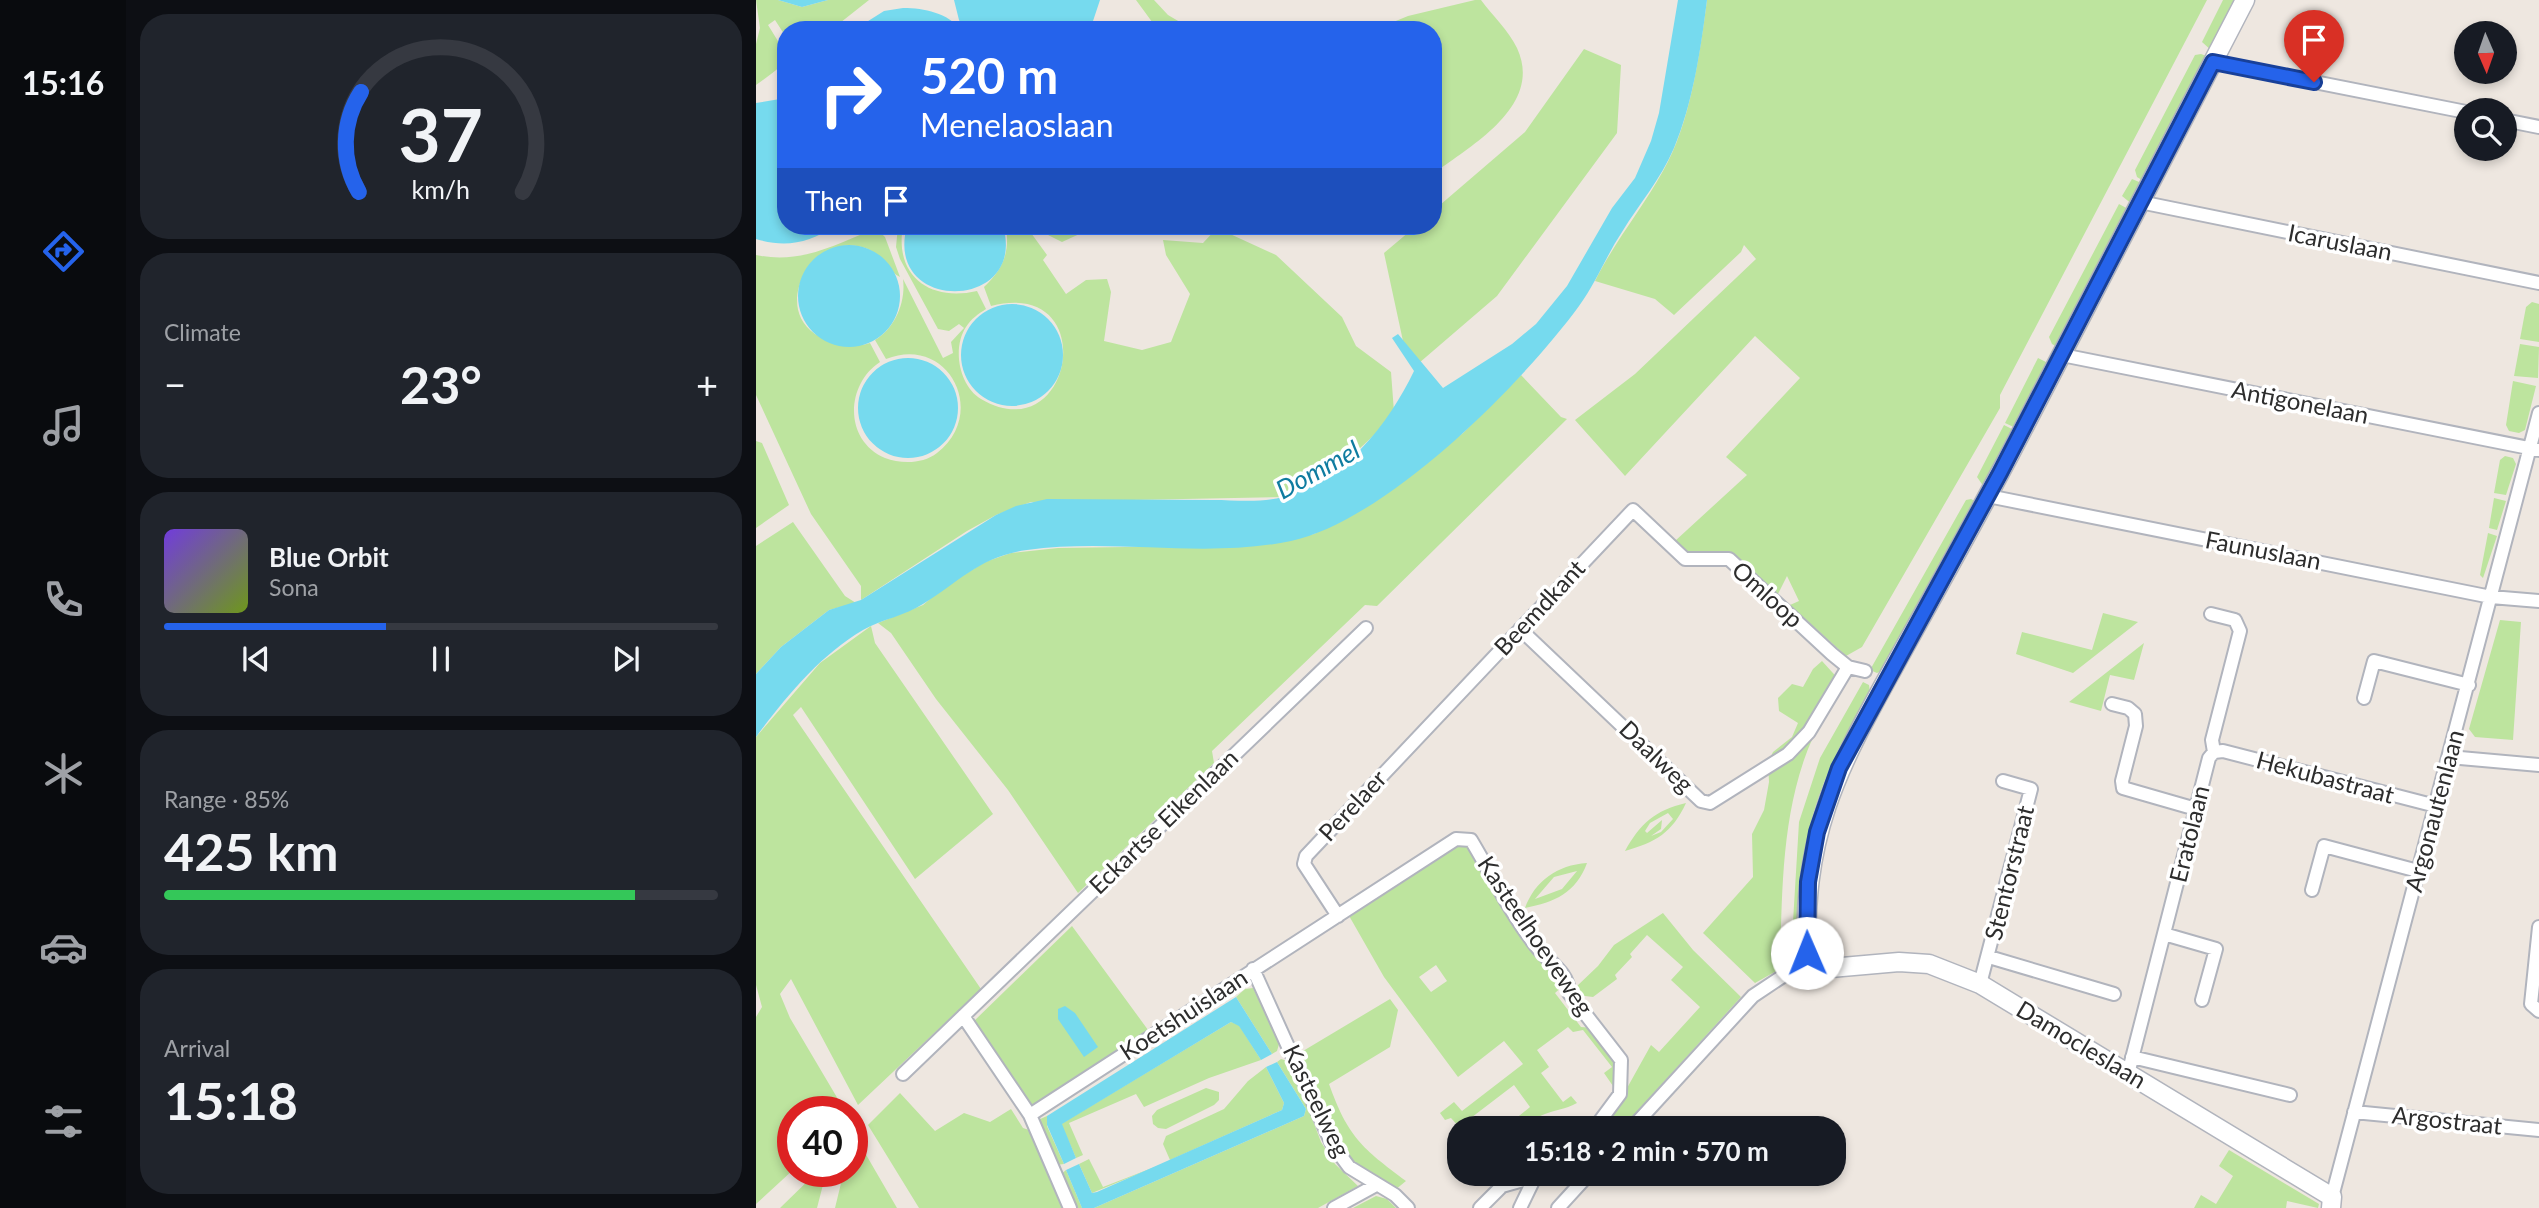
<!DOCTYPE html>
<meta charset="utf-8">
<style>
body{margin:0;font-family:Lato,sans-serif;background:#20242c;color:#f1f3f6;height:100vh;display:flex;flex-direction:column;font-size:26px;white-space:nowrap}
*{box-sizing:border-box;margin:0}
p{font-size:23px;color:#9ea1a6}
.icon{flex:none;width:38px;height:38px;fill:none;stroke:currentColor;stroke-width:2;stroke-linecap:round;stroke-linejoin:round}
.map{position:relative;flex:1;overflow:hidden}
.sheet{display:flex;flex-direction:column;gap:14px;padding:14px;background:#0d0f14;width:630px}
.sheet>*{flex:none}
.guide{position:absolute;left:21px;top:21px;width:665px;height:214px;border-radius:28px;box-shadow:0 4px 10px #0003;background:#2563eb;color:#fff;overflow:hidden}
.needle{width:46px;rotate:178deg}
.controls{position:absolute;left:1698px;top:21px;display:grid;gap:14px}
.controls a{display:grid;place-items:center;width:63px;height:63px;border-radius:50%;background:#171b24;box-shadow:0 4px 10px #0003;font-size:35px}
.speed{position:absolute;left:21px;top:1096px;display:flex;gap:14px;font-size:35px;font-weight:700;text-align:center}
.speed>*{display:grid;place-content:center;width:91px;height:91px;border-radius:50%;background:#171b24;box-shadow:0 4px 10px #0003;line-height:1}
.speed .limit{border:10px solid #d22;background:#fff;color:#111}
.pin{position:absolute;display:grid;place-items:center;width:60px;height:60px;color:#fff;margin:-72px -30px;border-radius:50% 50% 50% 0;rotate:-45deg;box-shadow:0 0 7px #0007}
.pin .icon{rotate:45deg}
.me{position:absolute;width:77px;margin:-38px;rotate:359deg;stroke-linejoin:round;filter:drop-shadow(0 0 5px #0008)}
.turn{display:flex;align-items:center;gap:24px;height:147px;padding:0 28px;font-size:32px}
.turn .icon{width:91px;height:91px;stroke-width:2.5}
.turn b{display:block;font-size:49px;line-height:60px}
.then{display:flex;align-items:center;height:66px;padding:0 28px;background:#0003;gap:14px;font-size:26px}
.big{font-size:52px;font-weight:700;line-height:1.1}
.sheet .card{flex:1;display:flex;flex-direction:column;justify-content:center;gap:10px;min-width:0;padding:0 24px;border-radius:28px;background:#20242c}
.sheet .dial{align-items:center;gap:0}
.dial svg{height:182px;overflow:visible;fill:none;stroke:#363941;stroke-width:7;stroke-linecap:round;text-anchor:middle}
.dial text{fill:#f1f3f6;stroke:none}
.song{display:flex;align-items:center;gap:21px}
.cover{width:84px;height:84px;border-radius:10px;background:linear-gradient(135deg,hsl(260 70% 55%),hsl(80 70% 35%))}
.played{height:7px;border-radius:4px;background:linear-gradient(90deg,#2563eb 40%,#363941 40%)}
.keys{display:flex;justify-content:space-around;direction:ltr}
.heat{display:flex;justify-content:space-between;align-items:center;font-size:38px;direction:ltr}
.charge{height:10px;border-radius:5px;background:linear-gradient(90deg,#34c759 85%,#363941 0)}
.trip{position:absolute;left:691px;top:1116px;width:399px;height:70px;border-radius:28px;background:#171b24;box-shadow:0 4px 10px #0003;font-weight:700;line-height:70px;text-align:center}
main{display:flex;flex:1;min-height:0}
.tab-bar{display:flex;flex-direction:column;width:126px;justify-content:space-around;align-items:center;background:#090b0e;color:#9ea1a6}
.tab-bar .icon{width:49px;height:49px}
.tab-bar .active{color:#2563eb}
.tab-bar b{font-size:32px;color:#f1f3f6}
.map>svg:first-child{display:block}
.green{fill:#bde49e;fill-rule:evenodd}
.water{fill:#76daee}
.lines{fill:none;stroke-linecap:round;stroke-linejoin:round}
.street-casing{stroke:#b1b4bd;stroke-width:16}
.secondary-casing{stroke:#b1b4bd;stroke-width:21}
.street{stroke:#fff;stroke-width:12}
.secondary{stroke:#fff;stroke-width:18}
.route-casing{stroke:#184099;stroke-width:18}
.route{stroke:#2563eb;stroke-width:12}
.labels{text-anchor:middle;stroke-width:7;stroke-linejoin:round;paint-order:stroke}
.street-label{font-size:24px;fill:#2d2d2d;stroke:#fff}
.water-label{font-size:26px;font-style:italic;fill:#0f7ca0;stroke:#fff}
</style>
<main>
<nav class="tab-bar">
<b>15:16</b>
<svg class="icon active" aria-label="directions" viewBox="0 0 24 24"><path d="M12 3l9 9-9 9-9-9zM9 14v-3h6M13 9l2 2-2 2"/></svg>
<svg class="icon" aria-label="music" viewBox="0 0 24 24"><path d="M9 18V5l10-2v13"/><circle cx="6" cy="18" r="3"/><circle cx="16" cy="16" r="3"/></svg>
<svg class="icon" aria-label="phone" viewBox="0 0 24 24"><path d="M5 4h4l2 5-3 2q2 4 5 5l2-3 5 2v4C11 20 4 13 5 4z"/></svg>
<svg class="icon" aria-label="climate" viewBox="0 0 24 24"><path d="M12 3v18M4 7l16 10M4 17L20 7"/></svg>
<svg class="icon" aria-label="car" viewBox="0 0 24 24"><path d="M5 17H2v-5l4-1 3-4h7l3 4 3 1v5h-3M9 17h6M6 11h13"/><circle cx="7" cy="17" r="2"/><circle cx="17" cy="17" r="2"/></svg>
<svg class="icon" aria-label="filters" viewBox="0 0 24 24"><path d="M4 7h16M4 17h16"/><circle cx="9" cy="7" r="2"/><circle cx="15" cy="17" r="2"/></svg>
</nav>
<section class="sheet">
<div class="card dial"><svg viewBox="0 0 100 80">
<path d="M14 69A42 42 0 1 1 86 69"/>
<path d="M14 69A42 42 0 0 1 15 25" stroke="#2563eb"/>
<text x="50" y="56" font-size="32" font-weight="700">37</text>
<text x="50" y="72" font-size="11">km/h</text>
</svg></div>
<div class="card"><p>Climate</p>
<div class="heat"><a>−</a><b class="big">23°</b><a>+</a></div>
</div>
<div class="card">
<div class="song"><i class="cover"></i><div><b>Blue Orbit</b><p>Sona</p></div></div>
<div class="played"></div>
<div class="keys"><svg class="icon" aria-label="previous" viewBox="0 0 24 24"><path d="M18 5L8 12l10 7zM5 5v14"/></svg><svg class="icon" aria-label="pause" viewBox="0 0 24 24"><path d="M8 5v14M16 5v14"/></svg><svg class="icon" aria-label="next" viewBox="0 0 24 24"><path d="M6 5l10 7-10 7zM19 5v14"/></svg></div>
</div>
<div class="card"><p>Range · 85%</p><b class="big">425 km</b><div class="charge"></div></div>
<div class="card"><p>Arrival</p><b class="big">15:18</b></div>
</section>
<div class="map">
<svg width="1783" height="1208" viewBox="0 0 1783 1208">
<rect width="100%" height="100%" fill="#eee7e0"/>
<!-- green -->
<path class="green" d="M0,0h22l24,7 26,-7h41l-38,30h-45v7l-11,-17 -7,5c22,36 25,34 -12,60v-41l4,-16z
M380,0h18l14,15 17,10 -1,5h-26z
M719,0h6c11,15 28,31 36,48 27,58 -47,98 -84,126v-144h-59l34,-14z
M951,0h500l-207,395v13l-138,239 -16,9 -56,-51 9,-4 -12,-25 -9,18 -48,-42 -42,1 -11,-4 -2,-8 72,-66 -21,-18 74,-79 -45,-42 -130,140 -50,-56 60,-46 121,-115 -12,-14 -3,7 -67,63 -19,-16 -60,-18c20,-40 47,-72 68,-110 27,-46 37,-118 44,-171z
M1467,0h15l-26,51 -10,-9z
M828,49l37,16 -4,68 -120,163 -78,67 -16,-22 -19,-88 32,-27h17v-15l92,-79z
M1445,54l8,3 -64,125 -8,-5 -2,-7 60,-115z
M1376,179l12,5 -11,21 -11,-9z
M1363,204l11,6 -71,138 -7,-4 -3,-7z
M142,226h5c-9,50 27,76 74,65l9,18c-8,5 -15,10 -20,18 -14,21 -7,59 15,72 92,54 122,-122 10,-93l-7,-19c19,-18 26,-34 22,-61h20l21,29 -4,5 23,34 20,-14 21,-1 4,13 -7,49 38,9 29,-8 19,-48 -24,-39 -3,-15 40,3 14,-15 59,27 66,62 14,29 35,26 3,40c-30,38 -66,65 -110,85l-253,5 -35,13 -29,16 -106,69v-14l-50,-72 -55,-119v-140c42,9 75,-8 113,-24h10l6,6 15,40c-15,-7 -17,-27 -43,-31 -45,-8 -84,59 -42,88 12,8 35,8 48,11l7,-2 10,19c-34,22 -37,78 5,96 16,6 38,6 52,-5 52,-40 11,-119 -51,-94l-11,-19c20,-12 31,-38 28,-61l40,79 10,-5 -2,-11 13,-14 -5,-4 -10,7 -11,-2 -38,-70 -4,-12z
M304,226h37l-35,16 -14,-7z
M1776,302l7,2v38l-19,-3 6,-32z
M1764,344l19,3 -1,31 -24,-2z
M1282,358l12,6 -32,65 -13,-6z
M765,375l40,42 6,2 -190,187 -12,-1 -153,146 2,12 -136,130 -70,-103 -72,-91 -45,-66 -13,-10 45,-18 21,-18 41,-25 26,-9 47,-5 204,-3 52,-11 57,-31 43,-31 49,-39z
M1757,381l23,5 -11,44 -6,3 -10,-2 -3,-6z
M1248,425l12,6 -30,59 -9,-13z
M0,441l6,2 27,62 -33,23z
M1749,456l8,2 3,6 -10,31 -12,-2 6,-33z
M1738,498l12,3 -9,29 -8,-2z
M1215,499l6,3 -94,168 -6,3 -7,-3 96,-170z
M37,522l52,74 11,7 -27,7 -48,37 -25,27v-128z
M1732,533l9,3 -14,42 -3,-3z
M1347,613l35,9 -65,51 -57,-19 6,-22 70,18z
M1744,620l21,2 -8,118 -38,-3 -6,-8z
M115,626l4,17 118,171 -78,65 -114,-172 -8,8 188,274 -123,116 -67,-126 -11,15 10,24 55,93h-52v59l-37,34v-187l6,-10 -6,-22v-248l64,-74z
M1388,643l-10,37 -24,-5 -9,36 -32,-9z
M1066,661l20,22c-13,25 -29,50 -38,77 -23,67 -22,140 -24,209l-25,14 -52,-50 50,-56 -1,-43 12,-24 5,-28 -1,-20 5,-10 19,-15 6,-14 -19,-12 -1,-13 14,-14 11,3 10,-18z
M1107,682l6,3 1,8c-30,49 -56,101 -65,158 -6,37 -4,76 -4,113l-11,8 9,-150 21,-64z
M930,803c-14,30 -30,39 -61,48 15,-27 30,-41 61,-48zM912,813l5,6 -12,13 -10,4 10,-7 1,-9 -15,13 -2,-2 5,-8z
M701,842l8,1 10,11 -2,5 92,125 -10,9 26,34 13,1 22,34v24h-3l-9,-13 8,-6 -29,-37 -10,2 -5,-5 -31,23 12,17 -8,6 22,29 8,-6 6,7c-13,7 -20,6 -32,11 -22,8 -10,15 -42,15l27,-22 -16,-22 -55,42 -8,-9 -6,2 -5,-7 14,-11 8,9 61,-47 -19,-23 -46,36 -74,-100 -36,-63zM680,965l11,16 -16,11 -12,-15z
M831,863c-11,30 -32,39 -62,45 10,-27 32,-43 62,-45zM821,871l-15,18 -27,10 19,-22z
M907,913l30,37 48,47 -120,132h-21l12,-14 39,-70 8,7 41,-45 -29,-27 12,-13 -36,-32 -17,19 2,3 -17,18 2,4 -24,18 -16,-2 -1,-8 22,-21 16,-21z
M316,926l79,108 -117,73h-6l-55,-85z
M497,988l27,53 -3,10 -5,3 -36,-57 9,-8z
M634,999l8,11 -8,37 -61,37c19,53 33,64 77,97l-11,9 -43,-27 -16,-21 -38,-88z
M475,1022l8,3 22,35 -52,18 -65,29 -8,-13 -67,29 14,32 -7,3 -15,-34z
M525,1059l10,3 30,80 14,22 23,22 -40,22h-224l210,-92 2,-7 -29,-47z
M510,1067l18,36 -2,7 -112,50 -7,-16 3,-8 58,-27 24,-28z
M450,1088l13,4v8l-5,5 -48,24 -8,-1 -5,-4 -1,-8 5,-6z
M144,1093l35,38 29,-18 26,9 21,-13 12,19 9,3 34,77h-147l-51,-83z
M291,1116v10l17,38 -8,1 -18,-45z
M98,1134l43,74h-62l9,-37h8z
M1473,1150l90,54 -1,4 -31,-7 -1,7h-92l7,-13 15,9 17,-28 -14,-10z
M333,1159l14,28 62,-24 -73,30 -13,-29z
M310,1170l16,38h-6l-16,-33z
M62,1171l8,2 -9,35h-37z
M620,1196l11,3 9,9h-43z"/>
<!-- water -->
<path class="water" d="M22,0h50l-26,7z
M198,0h146l-10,30h-125l-6,-10z
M922,0h29c-6,48 -14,103 -33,148 -13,31 -35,56 -52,84 -16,24 -26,51 -43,74 -57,78 -192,214 -288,235 -86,18 -177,-3 -264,9 -46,6 -67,31 -104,54 -18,12 -41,15 -60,26 -43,25 -78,68 -107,107v-63l25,-27 48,-37 32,-10 135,-85 20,-9 31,-7c55,0 111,1 166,1 22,0 48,3 70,-3 61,-16 105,-72 131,-126l-22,-33 6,-4 45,54 69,-44 24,-20 31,-38 45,-78 23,-30 16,-37 8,-28z
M147,8c22,0 44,5 59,22h-108l30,-19z
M30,98v128h49c-26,17 -49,22 -79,13v-136z
M151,226h96c25,86 -120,88 -96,0z
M42 296a51 51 0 1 1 102 0a51 51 0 1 1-102 0Z
M205 355a51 51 0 1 1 102 0a51 51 0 1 1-102 0Z
M102 408a50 50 0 1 1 100 0a50 50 0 1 1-100 0Z
M480,997l36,57 -11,6 -22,-34 -8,-4 -169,102 14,34 -12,6 -17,-39v-9z
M309,1006l10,7 23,34 -14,10 -26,-38v-10z
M521,1062l29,47 -2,7 -210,92h-12l-16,-38 13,-6 13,29 5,-1 185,-82 2,-7 -18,-36z"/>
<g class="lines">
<defs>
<path id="street" d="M1457,62l253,50
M1748,120l35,7
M1384,202l399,81
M1306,355l477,95
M1232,496l503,101 48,4
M764,629l181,172 9,2 78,-49 21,-22 39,-65
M1608,698l10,-37 95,24
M1356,704l16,4 7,6 1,12 -14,55 1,7 73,21
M1458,752l9,-1 213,55
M1693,757l90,8
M1556,890l12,-44 94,25
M582,916l-34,-52 2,-8 327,-346 52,49h44l103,95 16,13 17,4
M1783,927l-8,77 8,7
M1408,934l52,15 -14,51
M1233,957l125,37
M497,969l79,175 17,23 46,28 13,13
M1224,984l51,-195 -28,-8
M207,1016l67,99 40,93
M1376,1057l158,38
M147,1074l463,-446
M1372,1074l81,-316 5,-6 -2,-12 28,-109 -5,-11 -24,-6
M1598,1112l185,18
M274,1115l426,-276 15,1c21,35 40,74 65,106 11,15 33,26 33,47l52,67 -1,34 -26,35
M875,1129l122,-133 33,-22 22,-4
M809,1174l13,12
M1576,1197l207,-784
M578,1208l42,-23
M724,1208l22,-22 32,-9
M764,1208l16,-33
M802,1208l31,-34"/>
<path id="secondary" d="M1489,0c-79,152 -157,305 -236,456 -33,62 -67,124 -101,185 -65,118 -110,188 -100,329l91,-8 30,2 51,20 352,213 -1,11"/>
</defs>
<!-- street casing -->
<use href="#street" class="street-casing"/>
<!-- secondary casing -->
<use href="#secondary" class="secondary-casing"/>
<!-- street -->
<use href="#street" class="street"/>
<!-- secondary -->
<use href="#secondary" class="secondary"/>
</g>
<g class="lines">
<defs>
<path id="route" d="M1051,953l1,-71 9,-50 22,-64 161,-295 213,-411 101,20"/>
</defs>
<!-- route casing -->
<use href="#route" class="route-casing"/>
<!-- route -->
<use href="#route" class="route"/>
</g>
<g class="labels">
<!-- street labels -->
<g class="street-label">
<text transform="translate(1584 243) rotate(11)" y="8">Icaruslaan</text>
<text transform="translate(1544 403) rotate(11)" y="8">Antigonelaan</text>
<text transform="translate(1507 551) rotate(11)" y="8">Faunuslaan</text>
<text transform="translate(1011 595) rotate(42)" y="8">Omloop</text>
<text transform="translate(784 608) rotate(-47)" y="8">Beemdkant</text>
<text transform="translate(900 757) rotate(44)" y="8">Daalweg</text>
<text transform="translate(1569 778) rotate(15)" y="8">Hekubastraat</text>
<text transform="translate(597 806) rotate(-47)" y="8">Perelaer</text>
<text transform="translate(1679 811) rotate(-75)" y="8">Argonautenlaan</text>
<text transform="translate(408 822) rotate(-44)" y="8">Eckartse Eikenlaan</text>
<text transform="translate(1434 834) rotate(-76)" y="8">Eratolaan</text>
<text transform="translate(1254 873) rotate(-76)" y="8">Stentorstraat</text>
<text transform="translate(779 936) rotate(56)" y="8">Kasteelhoeveweg</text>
<text transform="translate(428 1015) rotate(-33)" y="8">Koetshuislaan</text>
<text transform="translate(1325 1045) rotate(31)" y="8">Damocleslaan</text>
<text transform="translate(560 1101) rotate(64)" y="8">Kasteelweg</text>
<text transform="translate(1691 1121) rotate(6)" y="8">Argostraat</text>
</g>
<!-- water labels -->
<g class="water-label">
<text transform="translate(562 470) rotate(-29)" y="9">Dommel</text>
</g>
</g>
</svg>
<div class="controls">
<a><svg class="needle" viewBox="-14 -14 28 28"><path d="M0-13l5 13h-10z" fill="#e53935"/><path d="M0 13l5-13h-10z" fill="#9ea1a6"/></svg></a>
<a><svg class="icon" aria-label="search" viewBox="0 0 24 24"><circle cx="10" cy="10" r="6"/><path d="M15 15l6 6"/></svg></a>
</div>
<div class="speed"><div class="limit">40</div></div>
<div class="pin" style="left:1558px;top:82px;background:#d93025"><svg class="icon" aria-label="arrive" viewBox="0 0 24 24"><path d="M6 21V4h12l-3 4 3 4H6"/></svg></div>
<svg class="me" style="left:1051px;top:953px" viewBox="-20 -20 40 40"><circle r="19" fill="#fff"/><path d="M0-13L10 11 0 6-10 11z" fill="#2563eb"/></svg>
<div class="trip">15:18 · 2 min · 570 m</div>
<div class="guide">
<div class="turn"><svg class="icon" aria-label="right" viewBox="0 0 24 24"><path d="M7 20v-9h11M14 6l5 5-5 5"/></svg><div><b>520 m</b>Menelaoslaan</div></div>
<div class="then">Then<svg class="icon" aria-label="arrive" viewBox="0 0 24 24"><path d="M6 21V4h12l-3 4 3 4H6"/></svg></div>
</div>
</div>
</main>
